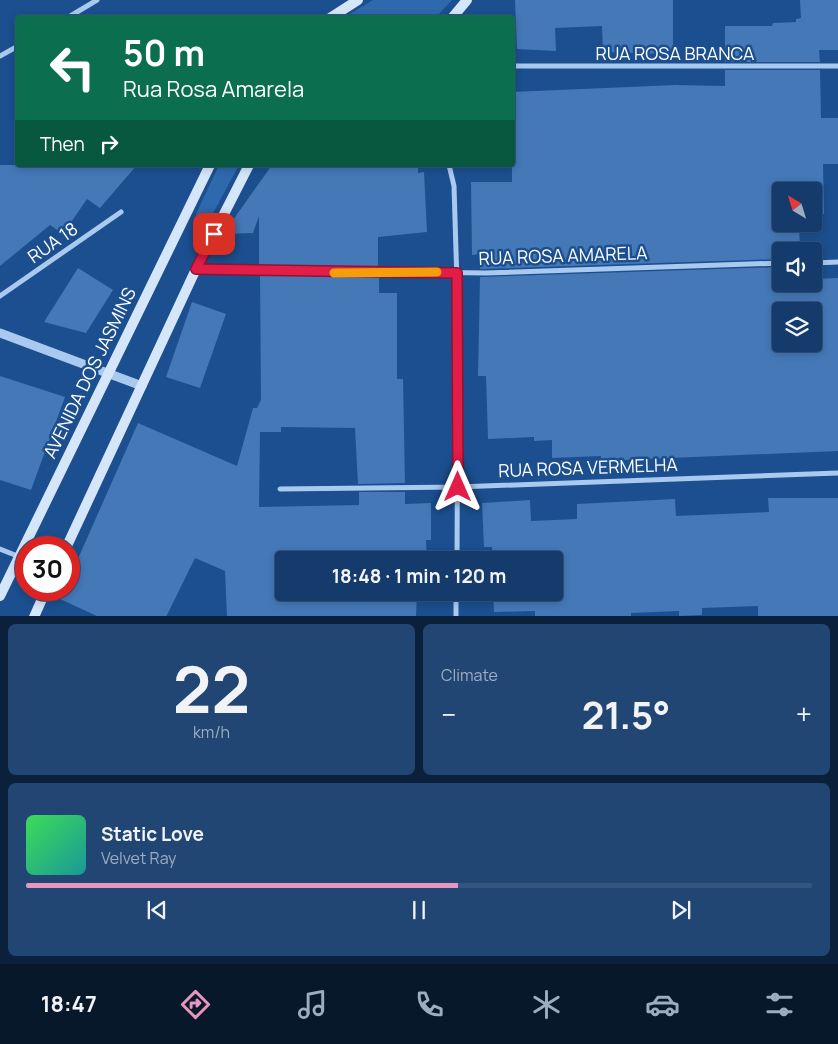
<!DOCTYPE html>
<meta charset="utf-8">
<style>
body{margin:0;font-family:Manrope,sans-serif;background:#214673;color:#f1f3f6;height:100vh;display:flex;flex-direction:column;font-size:19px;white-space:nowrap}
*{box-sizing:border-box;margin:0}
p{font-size:16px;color:#9dadc1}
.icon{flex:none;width:28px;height:28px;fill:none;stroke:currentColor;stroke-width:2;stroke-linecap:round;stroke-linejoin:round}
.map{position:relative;height:616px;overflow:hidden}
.side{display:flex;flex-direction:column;gap:8px;padding:8px;background:#0b203b;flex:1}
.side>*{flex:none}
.banner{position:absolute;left:15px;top:15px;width:500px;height:152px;border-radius:5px;box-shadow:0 2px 8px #0003,0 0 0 1px #33557e;background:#0b6e4f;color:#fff;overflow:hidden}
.needle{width:32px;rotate:322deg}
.controls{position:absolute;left:772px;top:182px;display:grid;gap:10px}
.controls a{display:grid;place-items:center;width:50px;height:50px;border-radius:5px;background:#143b6b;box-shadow:0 2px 8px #0003,0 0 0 1px #33557e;font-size:25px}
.speed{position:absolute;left:15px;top:536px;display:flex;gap:10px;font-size:25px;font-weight:700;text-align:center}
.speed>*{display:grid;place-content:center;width:65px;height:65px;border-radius:50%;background:#143b6b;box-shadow:0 2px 8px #0003,0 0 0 1px #33557e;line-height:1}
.speed .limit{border:8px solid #d22;background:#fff;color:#111}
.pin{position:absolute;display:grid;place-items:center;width:42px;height:42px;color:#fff;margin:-21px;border-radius:10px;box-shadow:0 2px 8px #0006}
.me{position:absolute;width:55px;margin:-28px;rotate:0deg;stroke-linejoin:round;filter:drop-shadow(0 0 4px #0008)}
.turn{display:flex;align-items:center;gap:18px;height:105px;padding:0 25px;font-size:22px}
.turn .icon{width:65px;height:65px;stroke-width:2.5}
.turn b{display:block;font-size:35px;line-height:42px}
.then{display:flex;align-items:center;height:48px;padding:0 25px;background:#0003;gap:10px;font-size:19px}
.big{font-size:38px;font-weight:700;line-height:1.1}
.side .card{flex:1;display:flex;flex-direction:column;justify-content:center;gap:8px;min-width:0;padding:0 18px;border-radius:8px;background:#214673}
.side .dial{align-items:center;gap:0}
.dial b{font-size:65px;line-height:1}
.song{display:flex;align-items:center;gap:15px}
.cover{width:60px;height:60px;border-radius:8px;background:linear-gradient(135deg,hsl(130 70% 55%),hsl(180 70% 35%))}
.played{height:5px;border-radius:2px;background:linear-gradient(90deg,#e797bd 55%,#33557e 55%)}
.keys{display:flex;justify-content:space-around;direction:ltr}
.heat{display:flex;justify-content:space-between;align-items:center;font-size:28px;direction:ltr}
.side .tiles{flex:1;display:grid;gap:8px;grid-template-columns:1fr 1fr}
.card:last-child{grid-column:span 2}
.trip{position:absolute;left:275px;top:551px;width:288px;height:50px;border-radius:5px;background:#143b6b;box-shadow:0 2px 8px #0003,0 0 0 1px #33557e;font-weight:700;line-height:50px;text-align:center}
.dock{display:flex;height:80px;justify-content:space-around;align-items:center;background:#08182b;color:#9dadc1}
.dock .icon{width:35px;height:35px}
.dock .on{color:#e797bd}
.dock b{font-size:22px;color:#f1f3f6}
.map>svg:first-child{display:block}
.green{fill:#2e69ad}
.building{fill:#4478b7;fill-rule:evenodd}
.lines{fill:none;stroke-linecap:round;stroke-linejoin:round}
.minor{stroke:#a9c9ee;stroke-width:5}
.tertiary{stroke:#a9c9ee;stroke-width:9}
.secondary{stroke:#d6e6fa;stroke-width:10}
.route-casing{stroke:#92132f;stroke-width:12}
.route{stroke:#e11d48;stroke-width:9}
.slow{stroke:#f59e0b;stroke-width:9}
.labels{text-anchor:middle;stroke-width:5;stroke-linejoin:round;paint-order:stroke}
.street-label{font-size:18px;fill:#fff;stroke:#1b4f8f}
</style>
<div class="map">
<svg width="838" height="617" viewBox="0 0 838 617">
<rect width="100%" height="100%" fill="#1b4f8f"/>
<!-- green -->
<path class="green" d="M373,0h79l-16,17h-91z
M219,165h20l-29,54 -11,3 -3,-8z"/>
<!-- building -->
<path class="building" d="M515,0h158v54l-70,-2 -1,-26 -47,2 1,23 -39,-2z
M800,0h38v50h-19l1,12h-95v-36h47l1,-3 23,-1v-3l5,-1z
M725,70h95l1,48h17v46h-15l1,50h-10v-23h-33v33h18l1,27h-19v8l-301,10v-15l-8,1 -1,-73h41v-90l163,-7 50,1z
M0,165h137l-37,43 -13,-9 -24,35 -13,-9 -50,41z
M272,165h146v8l6,-1 3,60 -49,5v30l-119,-1v-50l-6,17 -30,1z
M781,267v17h33v-5l24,-1v173l-237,10v-5l-49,2v-18l-18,1v-4l-46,2 -2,-63h-8l2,-99zM781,311h33v33h-33z
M78,268l35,22 -27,43 -42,-11z
M260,274l119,2v17h18v86h6l2,104 -47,1 -3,-56 -74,-1v5h-21l-1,75 100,-2v-13h46v12l26,-1v37h-5l1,20h-143v32h133l-1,25h-189l-2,-46 -30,-13 -29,59h-67l-39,-18 4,-9h5v-11l69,-156 99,43 16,-58h4l4,-8z
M192,302l34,12 -26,74 -34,-11z
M0,376l65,21 -34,93 -31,-10z
M768,498h70v119h-80v-11l-56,2v7l-23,1v-5l-48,2v4h-96v-6l-41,1 -1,-20h61v-32h-61l-1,-13h-8l-2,-44 48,-3 1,21 46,-2v-15l98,-5 1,17 93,-4z"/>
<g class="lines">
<!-- minor -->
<path class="minor" d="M67,18l30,-18
M0,56l18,-10
M512,66h326
M449,165l5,21 4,130 -1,244
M814,263l24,-1
M196,269l289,4 296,-10
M0,296l121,-84
M280,489l178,-2 380,-14
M0,549l20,8
M456,617v-25"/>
<!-- tertiary -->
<path class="tertiary" d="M0,333l142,53"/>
<!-- secondary -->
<path class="secondary" d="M330,18l28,-18
M452,18l15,-18
M66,548l130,-279 53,-104
M0,596l210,-431
M34,617l12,-27"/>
</g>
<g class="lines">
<defs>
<path id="route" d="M214,234l-18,35 261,4 1,214"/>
</defs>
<!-- route casing -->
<use href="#route" class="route-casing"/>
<!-- route -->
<use href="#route" class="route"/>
<!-- slow -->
<path class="slow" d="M334,273l103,-1"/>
</g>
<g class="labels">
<!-- street labels -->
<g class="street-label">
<text x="675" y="60">RUA ROSA BRANCA</text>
<text transform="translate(53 243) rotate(-35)" y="6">RUA 18</text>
<text transform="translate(563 256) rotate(-2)" y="6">RUA ROSA AMARELA</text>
<text transform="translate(90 373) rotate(-64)" y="6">AVENIDA DOS JASMINS</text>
<text transform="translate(588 468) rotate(-2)" y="6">RUA ROSA VERMELHA</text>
</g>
</g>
</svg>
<div class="controls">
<a><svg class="needle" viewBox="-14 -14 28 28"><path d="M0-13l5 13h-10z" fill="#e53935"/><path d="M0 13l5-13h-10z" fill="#9dadc1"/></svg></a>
<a><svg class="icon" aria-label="sound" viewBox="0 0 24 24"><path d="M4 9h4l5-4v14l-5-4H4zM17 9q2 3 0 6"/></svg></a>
<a><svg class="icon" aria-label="layers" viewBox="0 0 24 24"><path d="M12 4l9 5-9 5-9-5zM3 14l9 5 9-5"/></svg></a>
</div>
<div class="speed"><div class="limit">30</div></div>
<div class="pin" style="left:214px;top:234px;background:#d93025"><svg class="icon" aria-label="arrive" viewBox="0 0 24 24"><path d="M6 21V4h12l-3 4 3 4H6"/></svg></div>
<svg class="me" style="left:458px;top:487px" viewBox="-20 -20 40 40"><path d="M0-17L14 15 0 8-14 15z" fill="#e11d48" stroke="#fff" stroke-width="4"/></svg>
<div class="trip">18:48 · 1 min · 120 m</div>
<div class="banner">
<div class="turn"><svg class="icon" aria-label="left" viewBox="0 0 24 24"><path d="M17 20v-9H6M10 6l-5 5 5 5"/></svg><div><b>50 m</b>Rua Rosa Amarela</div></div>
<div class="then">Then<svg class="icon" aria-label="right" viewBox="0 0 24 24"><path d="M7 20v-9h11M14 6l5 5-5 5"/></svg></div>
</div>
</div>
<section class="side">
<div class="tiles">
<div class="card dial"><b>22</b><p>km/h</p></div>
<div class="card"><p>Climate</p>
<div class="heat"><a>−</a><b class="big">21.5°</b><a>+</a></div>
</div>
<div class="card">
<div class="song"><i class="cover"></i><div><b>Static Love</b><p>Velvet Ray</p></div></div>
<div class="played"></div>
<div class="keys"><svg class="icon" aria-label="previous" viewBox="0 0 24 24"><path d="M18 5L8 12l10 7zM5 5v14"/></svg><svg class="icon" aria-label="pause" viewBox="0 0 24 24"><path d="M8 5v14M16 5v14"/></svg><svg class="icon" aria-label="next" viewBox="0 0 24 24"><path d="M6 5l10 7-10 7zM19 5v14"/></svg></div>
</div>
</div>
</section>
<nav class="dock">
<b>18:47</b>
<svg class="icon on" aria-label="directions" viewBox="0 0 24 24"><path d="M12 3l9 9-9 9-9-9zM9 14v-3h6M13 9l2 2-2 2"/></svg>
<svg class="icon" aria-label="music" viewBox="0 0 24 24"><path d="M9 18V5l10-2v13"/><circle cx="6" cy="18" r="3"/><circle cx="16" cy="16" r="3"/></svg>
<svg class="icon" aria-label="phone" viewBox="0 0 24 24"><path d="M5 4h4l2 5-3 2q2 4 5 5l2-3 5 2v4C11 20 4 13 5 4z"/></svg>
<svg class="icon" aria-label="climate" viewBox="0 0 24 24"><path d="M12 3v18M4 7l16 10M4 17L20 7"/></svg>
<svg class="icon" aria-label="car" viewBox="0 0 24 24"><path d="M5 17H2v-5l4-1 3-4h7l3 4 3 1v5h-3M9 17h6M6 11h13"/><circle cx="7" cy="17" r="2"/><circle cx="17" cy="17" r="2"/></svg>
<svg class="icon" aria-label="filters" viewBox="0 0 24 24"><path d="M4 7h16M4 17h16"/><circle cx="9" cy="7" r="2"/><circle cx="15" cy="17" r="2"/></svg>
</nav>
